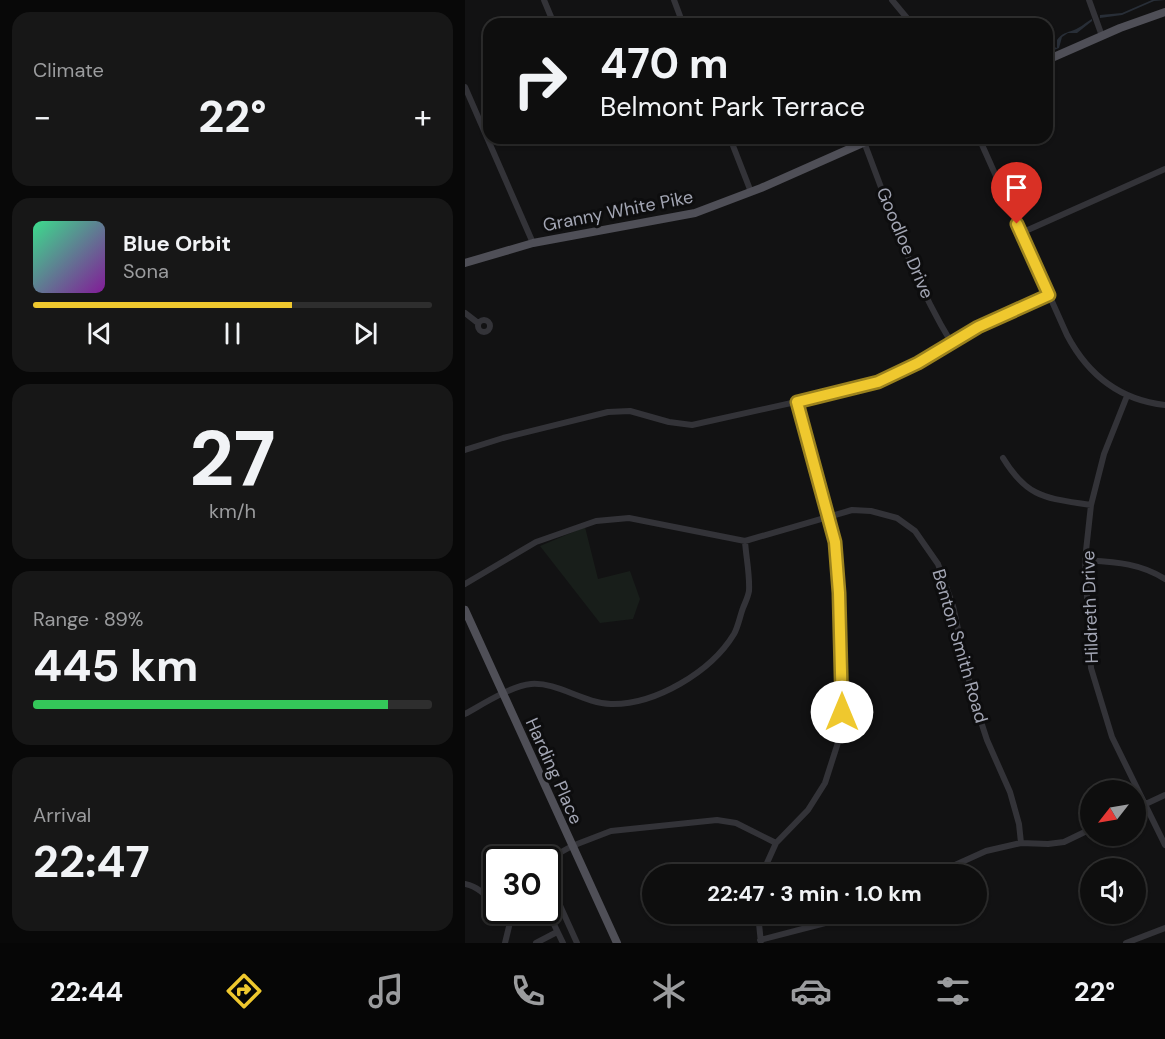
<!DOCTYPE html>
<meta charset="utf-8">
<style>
body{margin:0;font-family:"DM Sans",sans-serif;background:#171717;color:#f1f3f6;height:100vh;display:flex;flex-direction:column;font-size:22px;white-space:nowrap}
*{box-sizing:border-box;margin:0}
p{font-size:20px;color:#9b9c9e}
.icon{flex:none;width:33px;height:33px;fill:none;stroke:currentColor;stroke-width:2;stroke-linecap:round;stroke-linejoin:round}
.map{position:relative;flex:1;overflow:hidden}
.drawer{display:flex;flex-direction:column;gap:12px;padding:12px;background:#080808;width:465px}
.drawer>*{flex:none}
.hud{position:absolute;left:18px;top:18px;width:570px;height:126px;border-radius:18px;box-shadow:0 2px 4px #0004,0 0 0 2px #2e2e2e;background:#0e0e0e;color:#f1f3f6;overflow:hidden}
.needle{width:39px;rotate:239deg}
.fabs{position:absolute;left:615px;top:780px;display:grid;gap:12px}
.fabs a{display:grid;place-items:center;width:66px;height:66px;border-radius:50%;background:#0e0e0e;box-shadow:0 2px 4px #0004,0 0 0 2px #2e2e2e;font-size:30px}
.speed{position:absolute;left:18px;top:846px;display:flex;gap:12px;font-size:30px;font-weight:700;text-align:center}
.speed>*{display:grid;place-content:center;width:78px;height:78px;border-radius:50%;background:#0e0e0e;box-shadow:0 2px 4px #0004,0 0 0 2px #2e2e2e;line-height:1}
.speed .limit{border:3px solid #111;border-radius:9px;background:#fff;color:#111}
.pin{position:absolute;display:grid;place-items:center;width:51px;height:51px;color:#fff;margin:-62px -26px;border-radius:50% 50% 50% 0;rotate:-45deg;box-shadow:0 0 6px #0007}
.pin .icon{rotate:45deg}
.me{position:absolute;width:66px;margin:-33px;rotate:0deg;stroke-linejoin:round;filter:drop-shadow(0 0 4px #0008)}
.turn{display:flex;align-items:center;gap:21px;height:126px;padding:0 18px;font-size:27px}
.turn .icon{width:78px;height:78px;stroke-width:2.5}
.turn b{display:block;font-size:42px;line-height:51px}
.big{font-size:45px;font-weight:700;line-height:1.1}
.drawer .widget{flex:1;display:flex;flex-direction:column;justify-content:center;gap:9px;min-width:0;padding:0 21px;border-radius:18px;background:#171717}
.drawer .dial{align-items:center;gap:0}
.dial b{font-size:78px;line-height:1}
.song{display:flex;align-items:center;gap:18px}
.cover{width:72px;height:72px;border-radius:9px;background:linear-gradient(135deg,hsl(150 70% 55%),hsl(290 70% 35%))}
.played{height:6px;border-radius:3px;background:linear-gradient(90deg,#efc82e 65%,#2e2e2e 65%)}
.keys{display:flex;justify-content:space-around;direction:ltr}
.heat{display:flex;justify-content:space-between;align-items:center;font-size:33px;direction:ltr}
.charge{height:9px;border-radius:4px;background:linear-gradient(90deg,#34c759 89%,#2e2e2e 0)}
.trip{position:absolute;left:177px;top:864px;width:345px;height:60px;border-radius:30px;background:#0e0e0e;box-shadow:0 2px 4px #0004,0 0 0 2px #2e2e2e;font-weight:700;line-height:60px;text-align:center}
.dock{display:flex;height:96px;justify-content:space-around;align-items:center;background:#060606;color:#9b9c9e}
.dock .icon{width:42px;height:42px}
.dock .on{color:#efc82e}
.dock b{font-size:27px;color:#f1f3f6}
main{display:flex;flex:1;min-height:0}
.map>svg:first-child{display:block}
.green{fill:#181e1a}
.water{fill:#282e37}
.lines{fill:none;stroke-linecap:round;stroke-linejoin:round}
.minor{stroke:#333338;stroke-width:6}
.major{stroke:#4f4f57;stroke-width:8}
.route-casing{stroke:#9b821e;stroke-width:15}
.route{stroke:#efc82e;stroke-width:10}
.labels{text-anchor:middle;stroke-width:6;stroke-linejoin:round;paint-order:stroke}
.street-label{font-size:18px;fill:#a3a6b4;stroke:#0d0d0e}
</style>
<main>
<section class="drawer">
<div class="widget"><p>Climate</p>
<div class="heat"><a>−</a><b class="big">22°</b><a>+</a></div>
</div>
<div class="widget">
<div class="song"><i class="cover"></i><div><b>Blue Orbit</b><p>Sona</p></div></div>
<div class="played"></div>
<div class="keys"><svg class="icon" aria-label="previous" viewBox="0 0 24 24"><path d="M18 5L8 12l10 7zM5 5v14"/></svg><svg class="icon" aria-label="pause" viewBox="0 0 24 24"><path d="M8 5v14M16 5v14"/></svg><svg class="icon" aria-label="next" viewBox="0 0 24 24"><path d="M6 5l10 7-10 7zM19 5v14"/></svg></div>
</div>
<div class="widget dial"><b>27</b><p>km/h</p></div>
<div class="widget"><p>Range · 89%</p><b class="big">445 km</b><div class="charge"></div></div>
<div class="widget"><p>Arrival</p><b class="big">22:47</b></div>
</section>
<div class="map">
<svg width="700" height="943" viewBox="0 0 700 943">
<rect width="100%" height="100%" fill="#121213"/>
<!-- green -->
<path class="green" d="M120,527l13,52 32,-8 10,28 -7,20 -33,4 -60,-77z"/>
<!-- water -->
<path class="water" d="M687,0h13l-11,1 -32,14 -22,3v-3l22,-2z
M627,19v2l-15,12h-9l-6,4 -3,11 -5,2 -7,-3 2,-2 8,3v-8c5,-7 9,-7 17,-10 6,-2 12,-8 18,-11z"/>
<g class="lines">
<!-- minor -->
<path class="minor" d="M79,0l10,24
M209,0l9,24
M427,0l20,24
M624,0l13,36
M0,87l68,156
M265,138l21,54
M514,138l88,197c21,40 53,65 98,70
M399,142c26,68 49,138 87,200
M556,233l144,-64
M0,313l13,10
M13 326a6 6 0 1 1 12 0a6 6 0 1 1-12 0Z
M662,396l-23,58 -13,51 -6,55 6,108 21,69 53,108
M0,450l38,-12 105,-26 22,-1 39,11 23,3 158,-35 28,-8 40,-19 60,-36 71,-32
M538,458c25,41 44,40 88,47
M620,560c30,2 55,3 80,19
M0,584l71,-42 60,-21 33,-3 116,23 107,-31 19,1 26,7 18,13 23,33 15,42 19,88 15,46 23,52 9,32 2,19
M0,714c18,-10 46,-28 66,-30 27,-2 52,19 80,20 44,1 100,-32 123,-70 4,-7 6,-18 9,-26 2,-5 5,-11 6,-17 1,-16 -3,-34 -4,-50
M670,809l30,-14
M82,860l25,-14 39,-15 106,-11 19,3 40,20
M297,874l14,-31 32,-33 17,-27 17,-53 1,-42 -8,-146 -38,-140
M470,874l51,-23 35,-8 27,1 16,-2 27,-13
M0,884c15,3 22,13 32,24
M82,887l6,3 24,53
M34,910l13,5
M82,910l16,33
M293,914l3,29
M295,940l73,-19 17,-7
M40,943l8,-33
M71,943l21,-11
M661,943l39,-15"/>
<!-- major -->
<path class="major" d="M582,60l73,-32 45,-16
M0,263l68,-20 162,-30 66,-25 113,-50
M0,610l152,333"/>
</g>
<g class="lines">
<defs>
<path id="route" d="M377,712l-3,-119 -4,-51 -38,-140 81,-20 40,-19 60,-36 71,-32 -32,-71"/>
</defs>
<!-- route casing -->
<use href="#route" class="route-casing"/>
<!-- route -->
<use href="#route" class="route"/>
</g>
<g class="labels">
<!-- street labels -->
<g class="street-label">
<text transform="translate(153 211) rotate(-11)" y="6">Granny White Pike</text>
<text transform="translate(440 243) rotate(67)" y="6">Goodloe Drive</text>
<text transform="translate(625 607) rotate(-92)" y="6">Hildreth Drive</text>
<text transform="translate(495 646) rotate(74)" y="6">Benton Smith Road</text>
<text transform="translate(89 771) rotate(66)" y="6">Harding Place</text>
</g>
</g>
</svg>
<div class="fabs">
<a><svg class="needle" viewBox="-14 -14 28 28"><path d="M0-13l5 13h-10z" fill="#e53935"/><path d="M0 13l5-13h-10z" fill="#9b9c9e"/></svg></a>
<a><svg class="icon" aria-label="sound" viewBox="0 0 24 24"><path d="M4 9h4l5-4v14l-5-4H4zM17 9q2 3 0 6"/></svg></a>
</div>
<div class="speed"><div class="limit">30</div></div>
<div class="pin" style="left:552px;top:224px;background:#d93025"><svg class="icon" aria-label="arrive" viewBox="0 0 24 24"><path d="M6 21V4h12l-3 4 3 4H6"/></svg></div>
<svg class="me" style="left:377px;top:712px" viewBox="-20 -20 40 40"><circle r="19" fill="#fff"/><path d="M0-13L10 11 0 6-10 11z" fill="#efc82e"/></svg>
<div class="trip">22:47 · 3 min · 1.0 km</div>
<div class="hud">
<div class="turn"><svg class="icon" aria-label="right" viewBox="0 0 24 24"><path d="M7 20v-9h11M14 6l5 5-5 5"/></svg><div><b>470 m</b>Belmont Park Terrace</div></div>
</div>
</div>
</main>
<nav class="dock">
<b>22:44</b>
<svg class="icon on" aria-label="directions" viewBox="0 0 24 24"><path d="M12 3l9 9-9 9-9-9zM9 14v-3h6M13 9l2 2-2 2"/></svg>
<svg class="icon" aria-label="music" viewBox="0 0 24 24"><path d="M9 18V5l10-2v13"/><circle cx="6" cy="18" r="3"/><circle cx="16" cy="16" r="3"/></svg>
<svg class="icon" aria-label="phone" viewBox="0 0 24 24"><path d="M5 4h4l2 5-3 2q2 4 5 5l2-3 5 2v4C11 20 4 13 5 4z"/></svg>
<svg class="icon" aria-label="climate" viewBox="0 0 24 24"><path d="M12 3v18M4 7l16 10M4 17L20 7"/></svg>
<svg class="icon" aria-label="car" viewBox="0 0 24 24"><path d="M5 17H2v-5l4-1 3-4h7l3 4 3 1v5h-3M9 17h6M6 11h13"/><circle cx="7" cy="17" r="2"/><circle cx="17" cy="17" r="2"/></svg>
<svg class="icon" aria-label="filters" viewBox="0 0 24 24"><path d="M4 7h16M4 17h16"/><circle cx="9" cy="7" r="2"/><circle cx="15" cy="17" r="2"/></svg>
<b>22°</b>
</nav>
